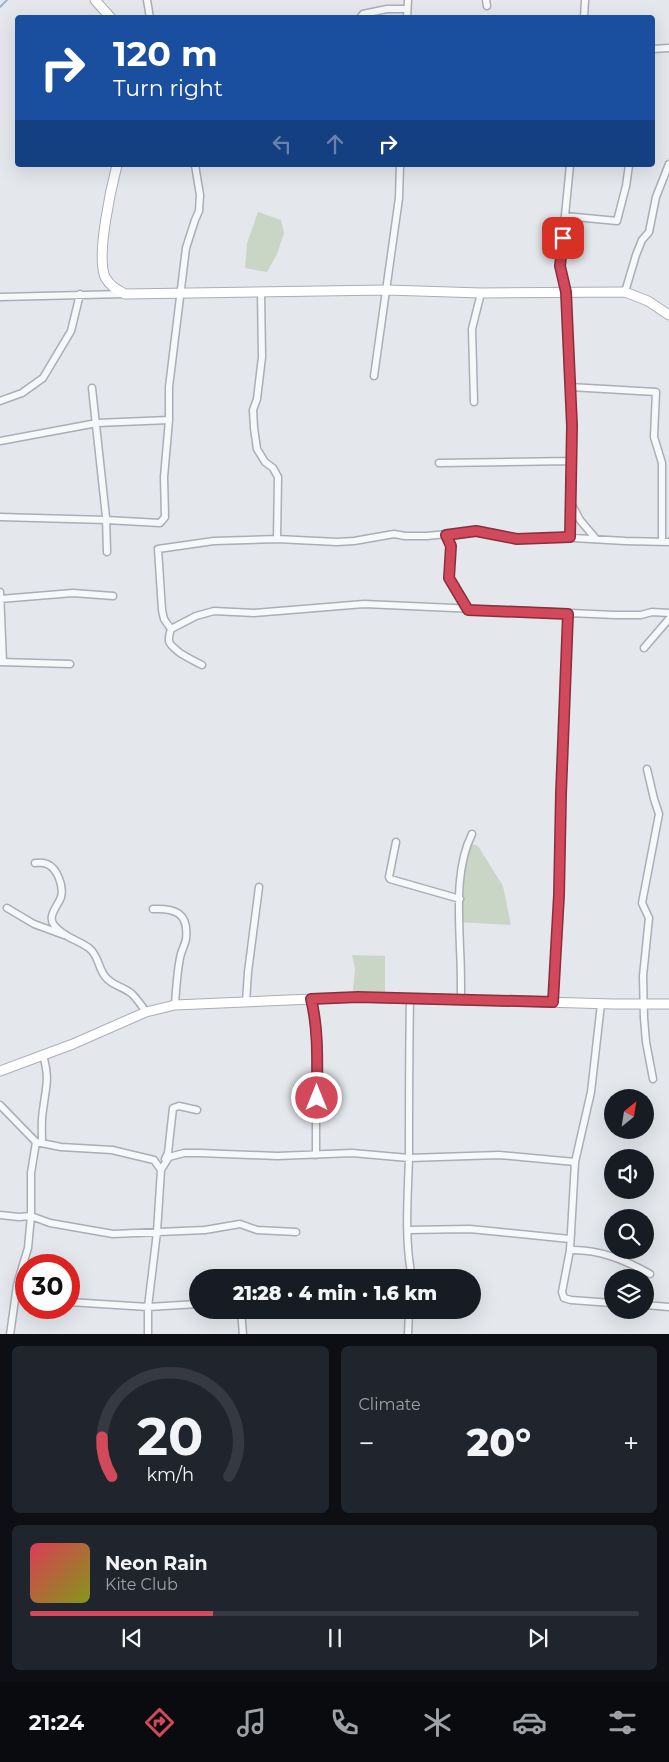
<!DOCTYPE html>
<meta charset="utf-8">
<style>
body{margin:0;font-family:Montserrat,sans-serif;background:#20242c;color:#f1f3f6;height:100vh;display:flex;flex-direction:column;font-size:19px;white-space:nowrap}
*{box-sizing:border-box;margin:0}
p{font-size:16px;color:#9ea1a6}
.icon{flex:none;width:28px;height:28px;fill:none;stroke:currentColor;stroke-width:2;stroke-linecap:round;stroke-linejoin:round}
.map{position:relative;height:1334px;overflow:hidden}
.sheet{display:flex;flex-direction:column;gap:12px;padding:12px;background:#0d0f14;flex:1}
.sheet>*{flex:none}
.top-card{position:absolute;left:15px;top:15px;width:640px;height:152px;border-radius:5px;box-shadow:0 5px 20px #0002;background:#1a4fa0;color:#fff;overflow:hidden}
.needle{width:32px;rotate:30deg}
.fabs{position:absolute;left:604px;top:1089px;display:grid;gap:10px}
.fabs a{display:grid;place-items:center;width:50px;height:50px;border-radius:50%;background:#171b24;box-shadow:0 5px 20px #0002;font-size:25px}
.speed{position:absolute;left:15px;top:1254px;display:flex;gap:10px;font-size:25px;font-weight:700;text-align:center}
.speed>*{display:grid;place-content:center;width:65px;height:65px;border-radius:50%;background:#171b24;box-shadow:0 5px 20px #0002;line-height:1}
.speed .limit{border:8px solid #d22;background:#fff;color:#111}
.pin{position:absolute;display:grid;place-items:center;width:42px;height:42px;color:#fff;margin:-21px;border-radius:10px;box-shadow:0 2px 8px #0006}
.me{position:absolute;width:55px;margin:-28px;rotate:0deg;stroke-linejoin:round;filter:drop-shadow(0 0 4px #0008)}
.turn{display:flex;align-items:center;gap:18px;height:105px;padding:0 15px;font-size:22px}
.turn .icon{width:65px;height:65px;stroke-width:2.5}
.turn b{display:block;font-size:35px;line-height:42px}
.lanes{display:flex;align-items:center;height:48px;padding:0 15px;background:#0003;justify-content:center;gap:25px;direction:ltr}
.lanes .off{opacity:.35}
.big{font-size:38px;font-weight:800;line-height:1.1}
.sheet .tile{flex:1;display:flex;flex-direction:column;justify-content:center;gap:8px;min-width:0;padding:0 18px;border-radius:8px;background:#20242c}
.sheet .dial{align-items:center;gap:0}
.dial svg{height:130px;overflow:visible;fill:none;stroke:#363941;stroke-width:7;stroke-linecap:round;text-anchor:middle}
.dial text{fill:#f1f3f6;stroke:none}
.song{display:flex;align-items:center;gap:15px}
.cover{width:60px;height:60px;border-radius:8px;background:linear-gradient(135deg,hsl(350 70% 55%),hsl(70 70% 35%))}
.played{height:5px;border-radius:2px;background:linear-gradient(90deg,#d1495b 30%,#363941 30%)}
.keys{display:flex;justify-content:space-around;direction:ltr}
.heat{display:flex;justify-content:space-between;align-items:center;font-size:28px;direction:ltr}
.sheet .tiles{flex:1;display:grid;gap:12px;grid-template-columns:1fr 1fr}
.tile:last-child{grid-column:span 2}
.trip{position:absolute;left:189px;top:1269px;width:292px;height:50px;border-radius:25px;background:#171b24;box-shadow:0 5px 20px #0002;font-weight:800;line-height:50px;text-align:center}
.dock{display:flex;height:80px;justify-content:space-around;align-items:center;background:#090b0e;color:#9ea1a6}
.dock .icon{width:35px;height:35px}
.dock .active{color:#d1495b}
.dock b{font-size:22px;color:#f1f3f6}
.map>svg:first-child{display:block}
.green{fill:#c9d6c5}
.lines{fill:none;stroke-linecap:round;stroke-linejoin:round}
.stream{stroke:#9fb4cc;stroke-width:2}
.street-casing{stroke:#a9aeb7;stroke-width:9}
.secondary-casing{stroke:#a9aeb7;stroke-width:11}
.street{stroke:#f7f8fa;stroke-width:6}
.secondary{stroke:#fff;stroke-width:9}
.route-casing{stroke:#882f3b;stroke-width:12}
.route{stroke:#d1495b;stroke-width:9}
</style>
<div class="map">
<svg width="669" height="1335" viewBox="0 0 669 1335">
<rect width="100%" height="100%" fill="#e4e7ec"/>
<!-- green -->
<path class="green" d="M258,212l23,8 3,13 -7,21 -10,18 -22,-4 2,-25z
M464,841l14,5 25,40 8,39 -53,-3 4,-76z
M352,955l33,1v36l-32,-1 2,-22z"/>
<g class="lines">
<!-- stream -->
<path class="stream" d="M0,7l7,-7"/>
<defs>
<path id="street" d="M147,0l3,18
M486,0l1,6
M360,18l3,-4 24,-5h20
M407,18l1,-18
M584,18l1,-18
M652,49l17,-1
M570,165l-10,101 6,26 6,134 -1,77 9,17 16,19
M565,216l52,5 9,-35 3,-21
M625,292l11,-37 6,-15 7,-8 7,-35 13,-33
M261,293l1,64 -5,42 -4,11 1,18 3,21 8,13 8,6 5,9 -1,62
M0,297l124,-3
M374,376l25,-178 1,-33
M570,387l86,5 -2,45 8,26v78
M92,388l14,129 1,35
M0,401l22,-8 21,-15 28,-47 9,-37
M474,402l-2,-73 9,-36
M0,441l97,-18 72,-3v-33l17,-139 9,-28 4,-9 1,-16 -5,-30
M439,463l132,-2
M0,517l106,3 54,3 5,-6 -1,-40 5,-57
M446,535l5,11 -2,32 19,32
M570,537l1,-31
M0,592l3,70
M0,599l73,-6 40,3
M171,629l-7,-10 -2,-9 -4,-61 56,-8 63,-2 60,3 17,-1 40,-7 11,2h22l49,-5 41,8 40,-2 68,4 44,1
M644,648l25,-29
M0,662l70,2
M202,665c-8,-4 -14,-7 -22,-12 -10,-9 -14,-9 -9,-24l25,-13 18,-5 40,2 110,-9 251,11h26l11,-3 17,1
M647,769l7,30 5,15 -17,89 7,15 -6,58 1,42 2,24 7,37
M396,842l-7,35 1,2 70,20
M35,863c4,0 8,-1 12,1 10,4 17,22 14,33 -3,9 -14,19 -7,28 9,12 24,15 35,23 9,7 9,18 15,27 7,11 19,11 28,19 5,5 10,12 14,18
M7,908l27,16 30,11
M153,909c21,-1 36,3 33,30 -1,6 -5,12 -6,19 -3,15 -4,31 -5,47
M311,999l4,14 1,26v116
M410,999c-1,52 -1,105 -1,157 -1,40 -5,82 3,122
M461,999c0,-17 0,-34 -1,-50 -1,-37 -5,-81 12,-115
M246,1002l2,-30 11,-85
M553,1002l6,-107 2,-102 7,-179
M601,1004l-10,88 -16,70 -5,88 -8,42 2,6 7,2 41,3
M0,1105l36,37 25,5 51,3 42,10 7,10
M42,1142c0,-10 -1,-21 1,-32 3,-25 7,-30 0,-55
M165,1159l3,-6 5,-45 6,-2 18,4
M0,1215l19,2 12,-1 19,7 63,11 92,-4 35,-6 17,6 39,2
M408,1230l62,-1 100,10
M570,1250c29,-1 55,10 80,24
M26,1294c-5,-3 -8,-6 -8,-13l10,-33 3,-32v-43l5,-31
M69,1302l79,5 50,-3
M645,1305l24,2
M241,1310l2,25
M10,1335l7,-50
M148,1335v-28l9,-75 4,-62 8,-13 15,-4h16l77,3 75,-3 57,5 90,-3 76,7
M408,1335l1,-25"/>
<path id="secondary" d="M95,0l16,18
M117,165c-6,23 -21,91 -12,112 5,9 11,12 20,17l262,-4 94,3 144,-1 23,9 21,14
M0,1071l73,-27 73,-32 29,-7 183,-8 255,7h56"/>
</defs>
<!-- street casing -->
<use href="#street" class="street-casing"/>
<!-- secondary casing -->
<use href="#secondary" class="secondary-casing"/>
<!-- street -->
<use href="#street" class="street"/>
<!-- secondary -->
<use href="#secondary" class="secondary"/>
</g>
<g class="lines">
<defs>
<path id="route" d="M317,1098c0,-32 2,-67 -6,-99l47,-2 195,5 6,-107 2,-101 7,-180 -100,-4 -19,-32 2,-32 -5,-11 30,-4 41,8 53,-2 2,-111 -6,-134 -6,-26 3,-28"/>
</defs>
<!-- route casing -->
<use href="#route" class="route-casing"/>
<!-- route -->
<use href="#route" class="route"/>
</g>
</svg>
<div class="fabs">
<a><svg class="needle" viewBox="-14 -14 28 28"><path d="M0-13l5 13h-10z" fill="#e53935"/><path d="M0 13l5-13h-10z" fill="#9ea1a6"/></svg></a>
<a><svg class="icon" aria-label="sound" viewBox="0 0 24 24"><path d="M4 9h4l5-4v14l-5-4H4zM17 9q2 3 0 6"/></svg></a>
<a><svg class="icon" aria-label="search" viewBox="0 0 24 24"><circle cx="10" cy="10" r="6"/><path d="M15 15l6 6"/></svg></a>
<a><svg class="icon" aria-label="layers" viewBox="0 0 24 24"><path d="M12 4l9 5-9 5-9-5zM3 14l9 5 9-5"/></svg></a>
</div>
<div class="speed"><div class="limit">30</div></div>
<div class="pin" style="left:563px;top:238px;background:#d93025"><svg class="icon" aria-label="arrive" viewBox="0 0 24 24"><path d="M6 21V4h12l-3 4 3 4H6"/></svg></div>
<svg class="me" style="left:317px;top:1098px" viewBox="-20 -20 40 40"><circle r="17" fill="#d1495b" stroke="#fff" stroke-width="3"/><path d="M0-11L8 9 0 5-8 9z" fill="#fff"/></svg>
<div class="trip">21:28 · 4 min · 1.6 km</div>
<div class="top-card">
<div class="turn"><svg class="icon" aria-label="right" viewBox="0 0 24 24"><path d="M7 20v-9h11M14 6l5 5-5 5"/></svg><div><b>120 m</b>Turn right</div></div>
<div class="lanes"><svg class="icon off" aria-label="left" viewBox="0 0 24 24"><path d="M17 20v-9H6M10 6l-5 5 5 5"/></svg><svg class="icon off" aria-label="ahead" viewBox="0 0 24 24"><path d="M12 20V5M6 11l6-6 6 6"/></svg><svg class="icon" aria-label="right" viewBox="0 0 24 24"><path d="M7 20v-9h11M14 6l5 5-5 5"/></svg></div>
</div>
</div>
<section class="sheet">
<div class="tiles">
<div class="tile dial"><svg viewBox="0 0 100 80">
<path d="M14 69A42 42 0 1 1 86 69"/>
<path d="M14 69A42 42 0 0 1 8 45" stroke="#d1495b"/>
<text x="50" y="56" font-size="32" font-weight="700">20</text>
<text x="50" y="72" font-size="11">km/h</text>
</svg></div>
<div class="tile"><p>Climate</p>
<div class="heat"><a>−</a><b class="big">20°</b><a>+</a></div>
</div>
<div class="tile">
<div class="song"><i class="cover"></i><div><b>Neon Rain</b><p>Kite Club</p></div></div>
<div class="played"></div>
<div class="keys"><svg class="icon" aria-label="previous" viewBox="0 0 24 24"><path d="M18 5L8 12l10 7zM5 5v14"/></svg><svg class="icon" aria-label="pause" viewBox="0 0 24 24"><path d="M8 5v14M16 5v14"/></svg><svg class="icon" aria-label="next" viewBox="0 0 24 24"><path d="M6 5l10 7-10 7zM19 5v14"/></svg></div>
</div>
</div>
</section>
<nav class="dock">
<b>21:24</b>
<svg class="icon active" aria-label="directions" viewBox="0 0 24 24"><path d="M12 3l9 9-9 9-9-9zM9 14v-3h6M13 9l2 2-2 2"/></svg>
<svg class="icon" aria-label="music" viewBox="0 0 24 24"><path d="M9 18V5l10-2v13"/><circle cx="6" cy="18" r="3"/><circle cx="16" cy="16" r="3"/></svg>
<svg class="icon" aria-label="phone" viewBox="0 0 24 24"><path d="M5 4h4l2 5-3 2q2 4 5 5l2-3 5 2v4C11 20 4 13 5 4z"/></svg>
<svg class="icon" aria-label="climate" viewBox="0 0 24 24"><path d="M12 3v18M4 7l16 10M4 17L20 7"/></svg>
<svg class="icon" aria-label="car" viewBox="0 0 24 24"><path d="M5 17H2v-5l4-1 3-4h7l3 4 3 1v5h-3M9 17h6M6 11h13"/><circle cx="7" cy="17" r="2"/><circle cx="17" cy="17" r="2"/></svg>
<svg class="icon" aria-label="filters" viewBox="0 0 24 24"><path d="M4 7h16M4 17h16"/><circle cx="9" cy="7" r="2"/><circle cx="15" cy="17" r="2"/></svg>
</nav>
